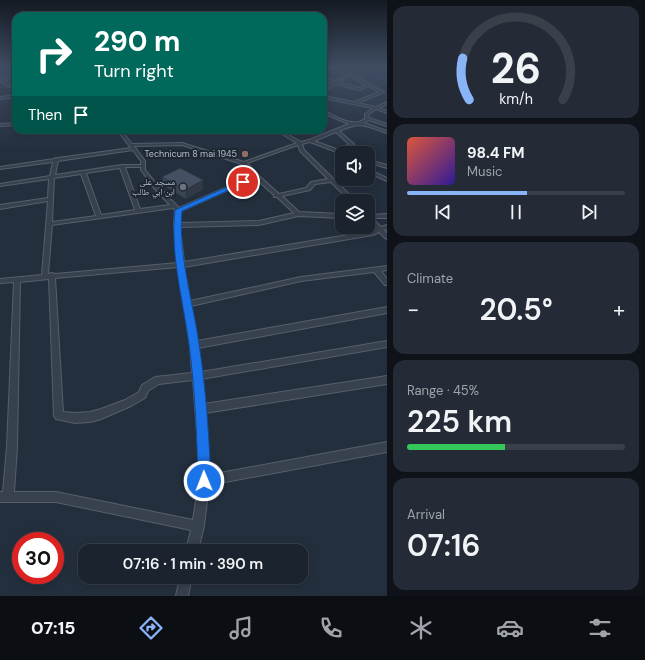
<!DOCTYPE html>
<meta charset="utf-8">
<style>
body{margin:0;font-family:"DM Sans","Noto Naskh Arabic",sans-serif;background:#242b36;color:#f1f3f6;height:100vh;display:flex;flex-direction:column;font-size:15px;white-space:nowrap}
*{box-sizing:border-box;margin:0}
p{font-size:13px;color:#a0a4aa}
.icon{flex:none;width:22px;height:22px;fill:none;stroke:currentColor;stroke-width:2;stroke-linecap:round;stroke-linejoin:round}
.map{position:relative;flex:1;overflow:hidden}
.sheet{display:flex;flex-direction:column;gap:6px;padding:6px;background:#0f1319;width:258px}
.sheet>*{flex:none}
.banner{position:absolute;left:12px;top:12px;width:315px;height:122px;border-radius:12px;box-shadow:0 2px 10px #0003,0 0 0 1px #39404a;background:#00695c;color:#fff;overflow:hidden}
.buttons{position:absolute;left:335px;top:146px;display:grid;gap:8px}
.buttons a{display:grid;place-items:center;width:40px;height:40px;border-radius:8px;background:#1b232e;box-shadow:0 2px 10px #0003,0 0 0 1px #39404a;font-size:20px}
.speed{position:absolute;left:12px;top:532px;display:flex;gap:8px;font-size:20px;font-weight:700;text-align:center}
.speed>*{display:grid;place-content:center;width:52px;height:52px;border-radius:50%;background:#1b232e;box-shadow:0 2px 10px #0003,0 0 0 1px #39404a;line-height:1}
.speed .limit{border:6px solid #d22;background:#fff;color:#111}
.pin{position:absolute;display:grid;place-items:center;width:34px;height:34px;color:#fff;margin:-17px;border:2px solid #fff;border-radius:50%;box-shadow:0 1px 4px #0007}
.me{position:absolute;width:44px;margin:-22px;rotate:359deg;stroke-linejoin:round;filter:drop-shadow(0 0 3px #0008)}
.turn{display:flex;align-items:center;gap:14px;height:84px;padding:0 16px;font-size:18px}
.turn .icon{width:52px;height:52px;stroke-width:2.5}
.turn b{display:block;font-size:28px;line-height:34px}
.then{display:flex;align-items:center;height:38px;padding:0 16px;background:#0003;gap:8px;font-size:15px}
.big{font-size:30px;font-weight:600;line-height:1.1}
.sheet .tile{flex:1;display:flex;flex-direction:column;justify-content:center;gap:6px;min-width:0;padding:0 14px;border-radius:12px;background:#242b36}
.sheet .dial{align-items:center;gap:0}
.dial svg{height:104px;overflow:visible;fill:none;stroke:#39404a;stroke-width:7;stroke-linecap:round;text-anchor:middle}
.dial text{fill:#f1f3f6;stroke:none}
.song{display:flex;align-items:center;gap:12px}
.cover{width:48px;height:48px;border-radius:6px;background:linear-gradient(135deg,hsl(10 70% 55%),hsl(250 70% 35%))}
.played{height:4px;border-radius:2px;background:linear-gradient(90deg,#8ab4f8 55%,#39404a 55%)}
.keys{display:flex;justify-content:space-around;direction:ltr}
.heat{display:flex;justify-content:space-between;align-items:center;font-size:22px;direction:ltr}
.charge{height:6px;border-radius:3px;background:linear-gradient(90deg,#34c759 45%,#39404a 0)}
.trip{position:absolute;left:78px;top:544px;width:230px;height:40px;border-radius:12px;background:#1b232e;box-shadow:0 2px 10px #0003,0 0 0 1px #39404a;font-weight:600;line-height:40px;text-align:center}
.tabs{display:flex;height:64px;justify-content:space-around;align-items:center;background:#0b0e12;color:#a0a4aa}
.tabs .icon{width:28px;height:28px}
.tabs .active{color:#8ab4f8}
.tabs b{font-size:18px;color:#f1f3f6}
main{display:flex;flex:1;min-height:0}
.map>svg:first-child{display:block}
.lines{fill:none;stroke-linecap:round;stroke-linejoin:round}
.stream{stroke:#394c67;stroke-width:1}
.street-casing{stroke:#565f6c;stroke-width:2}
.street{fill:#38414e;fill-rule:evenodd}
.wall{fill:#3b4654}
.shaded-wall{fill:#303945}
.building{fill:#455162;stroke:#303945}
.route{fill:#1a73e8;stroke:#114b97}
.education-dot{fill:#8d6e63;stroke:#1d2633;stroke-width:1.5}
.worship-dot{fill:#6b7280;stroke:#1d2633;stroke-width:1.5}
.labels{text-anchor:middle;stroke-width:4;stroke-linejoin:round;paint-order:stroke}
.far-poi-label{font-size:9px;fill:#b4bcc9;stroke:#1d2633;text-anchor:end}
</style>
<main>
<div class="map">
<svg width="387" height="596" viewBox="0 0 387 596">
<rect width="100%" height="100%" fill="#242f3e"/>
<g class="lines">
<!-- stream -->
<path class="stream" d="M368,67l8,9 11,5"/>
<defs>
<path id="street" d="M10,67h2l4,6v3l-16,4v-2l14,-3z
M335,67h3l46,25 -26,11 18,4 11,-5v2l-8,4 8,3v2l-11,-4 -8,6 1,3 18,6v2l-19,-6 -4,3 23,8v2c-23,-7 -24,-12 -48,-2l15,13 -11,8 1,1h-2v1l-32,-12 -8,2 2,6 52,51h-6l-19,-19 -16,2 -5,6 -28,6 17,16 43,2v4l-44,-2 -39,9 -79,2 4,35 188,-31 4,-2 -8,-9v-5l19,-1v4h-15l9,9 6,-2v4l-3,1 3,3v6l-2,-1 -6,-6 -6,3 -189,32 6,34 111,-24 86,-11v4l-6,1 6,8v6h-2l-11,-13 -73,9 -110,25 6,35 190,-34v6l-189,35 3,24 186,-31v6l-186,32 3,25 183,-28v8l-182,29 3,32 1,30 178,-33v10l-178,33 -5,41 -6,25h-12l5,-21 -135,-28h-56v-10h3l4,-45 7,-165 -14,1v-4l42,-4 6,-74 -48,8v-4l48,-7 1,-19 -49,7v-2l50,-8 3,-14 -53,7v-2l54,-8 2,-1h2l73,-10 -14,-18h4l11,14 50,-1 62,19 53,-19 -22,-13h5l21,12 8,-2 40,-16 -26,-11v-2c14,5 28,17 42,8v-5l8,-6 -50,-10v-2l31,6 25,-10 -10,-6 -10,4 -23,-6 -13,9v-3l10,-7 -10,-3v-2l12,3 13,-6 -12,-7 -13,4v-2zM350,76l17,9 -8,3 -21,-6zM336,132l13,12 -10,6 -25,-9zM182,145l60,19 11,12 -74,32 -21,-22 -13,-16v-9l-11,-15zM298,145l2,6 28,28 -17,3 -5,6 -27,6 -21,-19 -11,-12zM133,150l8,11v4h-19l-67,10 3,-14zM125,167h16v3l13,18 16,17 -30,4zM120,168l15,42 -34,5 -15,-42zM81,174l15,42 -44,6 2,-44zM255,178l19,17v2h3l17,16 -35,8 -79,2 1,-12zM173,208l2,2 -1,15 4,38 -123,11 -3,-1 -4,1 4,-49zM178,267l12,78 2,28 -37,4 -13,8 -3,7 -14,8 -24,9 -11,3 -15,1 -12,-1 -8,-134zM49,279l5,137 2,3 19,4 15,-1 11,-3 30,-13 14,-8 3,-7 11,-7 34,-4 5,65 1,36 -6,39 -137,-28h-42l3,-45 3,-165z
M385,67h2v3h-1z
M0,80h5l5,5 6,-2v2l-8,2 -5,-5h-3z
M16,95v2l-16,2v-2z
M16,123v2l-16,1v-2z
M368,160l19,5v3l-19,-6z
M368,169l19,9v3l-19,-9z
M180,577h12l-4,19h-12z"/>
</defs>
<!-- street casing -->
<use href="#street" class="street-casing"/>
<!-- street -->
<use href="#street" class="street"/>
</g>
<!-- wall -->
<path class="wall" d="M162,177l41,12 -17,10 -23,-14z"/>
<!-- shaded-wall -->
<path class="shaded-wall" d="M203,180v9l-17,10 -1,-9z"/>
<!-- building -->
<path class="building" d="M180,168l23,12 -18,10 -23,-13z"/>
<!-- sky -->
<linearGradient id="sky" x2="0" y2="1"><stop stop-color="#141a22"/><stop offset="0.45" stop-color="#3f4d63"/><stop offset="1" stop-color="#3f4d63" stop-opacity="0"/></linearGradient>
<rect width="387" height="150" fill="url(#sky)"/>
<!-- route -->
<path class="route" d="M243,180l3,2 -1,1 -63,28c-4,44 11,90 17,133 7,45 10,92 12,137l-2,5 -5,2 -4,-2 -2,-5c-1,-45 -3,-92 -9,-137 -6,-44 -19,-90 -14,-134z"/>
<!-- markers -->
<circle class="education-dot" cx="245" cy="154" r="4"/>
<circle class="worship-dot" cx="183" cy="187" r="4"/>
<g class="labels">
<!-- far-poi labels -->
<g class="far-poi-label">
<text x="237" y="157">Technicum 8 mai 1945</text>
<text x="175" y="185">مسجد علي<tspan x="175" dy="10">ابن ابي طالب</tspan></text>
</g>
</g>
</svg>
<div class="buttons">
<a><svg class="icon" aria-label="sound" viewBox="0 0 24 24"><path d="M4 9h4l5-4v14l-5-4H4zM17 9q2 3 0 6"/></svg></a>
<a><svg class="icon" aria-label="layers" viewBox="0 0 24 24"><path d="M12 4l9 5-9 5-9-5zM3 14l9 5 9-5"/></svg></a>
</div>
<div class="speed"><div class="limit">30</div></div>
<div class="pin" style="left:243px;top:182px;background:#d93025"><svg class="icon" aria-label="arrive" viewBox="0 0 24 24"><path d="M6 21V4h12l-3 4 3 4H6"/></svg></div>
<svg class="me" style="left:204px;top:481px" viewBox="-20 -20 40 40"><circle r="17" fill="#1a73e8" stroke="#fff" stroke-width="3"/><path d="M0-11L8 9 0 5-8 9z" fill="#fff"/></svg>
<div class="trip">07:16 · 1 min · 390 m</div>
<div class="banner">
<div class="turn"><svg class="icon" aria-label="right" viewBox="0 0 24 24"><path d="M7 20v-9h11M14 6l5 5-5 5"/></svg><div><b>290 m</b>Turn right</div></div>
<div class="then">Then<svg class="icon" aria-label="arrive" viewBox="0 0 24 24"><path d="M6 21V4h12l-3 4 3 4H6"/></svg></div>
</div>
</div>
<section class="sheet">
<div class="tile dial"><svg viewBox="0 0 100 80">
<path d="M14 69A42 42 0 1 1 86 69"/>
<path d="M14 69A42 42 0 0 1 9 37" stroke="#8ab4f8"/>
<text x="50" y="56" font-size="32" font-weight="700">26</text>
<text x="50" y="72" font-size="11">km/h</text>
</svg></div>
<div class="tile">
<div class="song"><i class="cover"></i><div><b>98.4 FM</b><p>Music</p></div></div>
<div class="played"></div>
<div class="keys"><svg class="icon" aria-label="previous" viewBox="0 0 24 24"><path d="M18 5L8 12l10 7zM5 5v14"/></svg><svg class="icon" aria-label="pause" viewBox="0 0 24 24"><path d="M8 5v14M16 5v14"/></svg><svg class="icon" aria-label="next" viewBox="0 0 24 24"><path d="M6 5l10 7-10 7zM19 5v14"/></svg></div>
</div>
<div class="tile"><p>Climate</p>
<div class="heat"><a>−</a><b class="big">20.5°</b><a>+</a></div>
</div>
<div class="tile"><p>Range · 45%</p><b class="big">225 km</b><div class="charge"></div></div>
<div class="tile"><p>Arrival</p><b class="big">07:16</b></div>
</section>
</main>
<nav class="tabs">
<b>07:15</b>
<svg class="icon active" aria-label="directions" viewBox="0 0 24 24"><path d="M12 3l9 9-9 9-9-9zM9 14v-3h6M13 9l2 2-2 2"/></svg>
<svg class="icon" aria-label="music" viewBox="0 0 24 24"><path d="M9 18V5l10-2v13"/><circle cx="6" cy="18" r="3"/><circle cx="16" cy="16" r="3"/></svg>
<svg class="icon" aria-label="phone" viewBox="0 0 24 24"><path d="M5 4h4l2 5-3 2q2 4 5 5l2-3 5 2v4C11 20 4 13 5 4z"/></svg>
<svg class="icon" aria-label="climate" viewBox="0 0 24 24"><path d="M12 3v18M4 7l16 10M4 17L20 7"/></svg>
<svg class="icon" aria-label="car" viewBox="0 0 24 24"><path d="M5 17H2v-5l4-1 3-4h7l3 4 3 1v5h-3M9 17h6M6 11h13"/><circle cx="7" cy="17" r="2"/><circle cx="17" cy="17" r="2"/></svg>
<svg class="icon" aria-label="filters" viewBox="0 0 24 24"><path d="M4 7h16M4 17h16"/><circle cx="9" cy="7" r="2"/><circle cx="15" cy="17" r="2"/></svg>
</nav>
